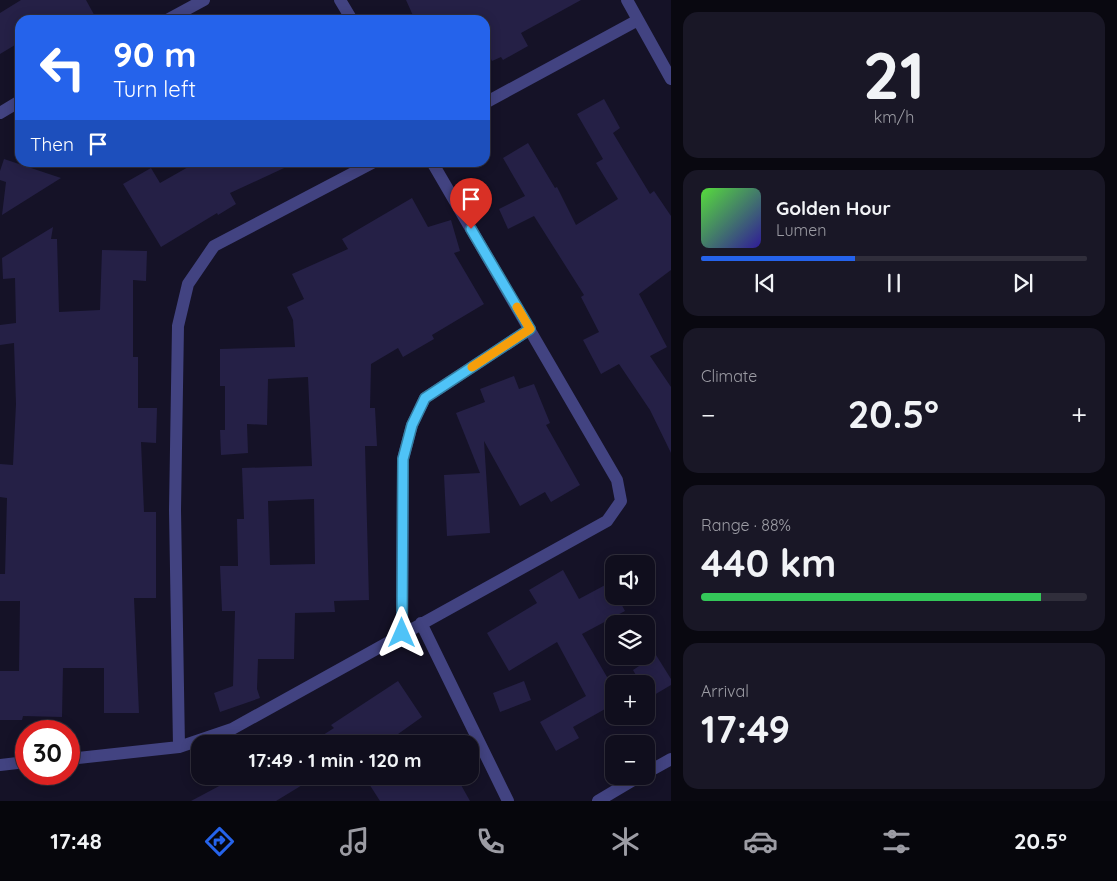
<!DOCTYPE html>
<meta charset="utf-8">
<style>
body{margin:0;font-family:Quicksand,sans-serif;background:#191726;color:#f1f3f6;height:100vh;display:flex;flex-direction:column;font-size:19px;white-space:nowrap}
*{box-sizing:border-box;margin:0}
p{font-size:16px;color:#9c9ca4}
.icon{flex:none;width:28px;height:28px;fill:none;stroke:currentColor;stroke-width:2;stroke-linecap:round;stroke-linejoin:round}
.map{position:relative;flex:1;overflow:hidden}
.sheet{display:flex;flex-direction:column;gap:12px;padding:12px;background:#090810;width:446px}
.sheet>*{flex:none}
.guide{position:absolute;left:15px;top:15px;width:475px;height:152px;border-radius:15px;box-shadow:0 2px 12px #0003,0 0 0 1px #302e3b;background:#2563eb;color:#fff;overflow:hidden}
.buttons{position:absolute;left:605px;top:555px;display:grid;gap:10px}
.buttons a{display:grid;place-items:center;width:50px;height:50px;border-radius:10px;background:#100e1d;box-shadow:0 2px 12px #0003,0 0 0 1px #302e3b;font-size:25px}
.speed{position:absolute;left:15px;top:720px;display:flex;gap:10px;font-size:25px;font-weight:700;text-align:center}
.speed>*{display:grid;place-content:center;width:65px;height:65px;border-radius:50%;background:#100e1d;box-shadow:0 2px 12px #0003,0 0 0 1px #302e3b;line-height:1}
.speed .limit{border:8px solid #d22;background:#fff;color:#111}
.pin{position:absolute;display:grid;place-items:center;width:42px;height:42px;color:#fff;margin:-51px -21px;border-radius:50% 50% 50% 0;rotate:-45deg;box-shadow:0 0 5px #0007}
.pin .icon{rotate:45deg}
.me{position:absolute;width:55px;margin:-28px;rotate:0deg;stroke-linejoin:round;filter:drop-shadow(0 0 4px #0008)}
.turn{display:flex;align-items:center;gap:18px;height:105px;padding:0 15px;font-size:22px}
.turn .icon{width:65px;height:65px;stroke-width:2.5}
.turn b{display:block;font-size:35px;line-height:42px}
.then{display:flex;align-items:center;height:48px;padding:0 15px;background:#0003;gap:10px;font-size:19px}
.big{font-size:38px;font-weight:800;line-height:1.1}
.sheet .widget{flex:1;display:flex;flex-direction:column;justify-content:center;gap:8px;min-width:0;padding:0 18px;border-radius:15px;background:#191726}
.sheet .dial{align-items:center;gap:0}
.dial b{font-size:65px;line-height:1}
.song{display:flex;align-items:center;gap:15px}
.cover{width:60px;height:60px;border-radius:8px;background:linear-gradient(135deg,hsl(110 70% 55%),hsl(250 70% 35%))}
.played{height:5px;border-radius:2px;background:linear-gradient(90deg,#2563eb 40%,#302e3b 40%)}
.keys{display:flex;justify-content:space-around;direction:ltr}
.heat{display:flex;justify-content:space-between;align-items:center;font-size:28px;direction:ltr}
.charge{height:8px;border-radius:4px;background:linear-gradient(90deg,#34c759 88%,#302e3b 0)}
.trip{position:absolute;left:191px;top:735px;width:288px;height:50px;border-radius:15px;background:#100e1d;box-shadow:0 2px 12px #0003,0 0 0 1px #302e3b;font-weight:800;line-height:50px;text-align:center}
.dock{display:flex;height:80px;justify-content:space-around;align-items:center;background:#06060c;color:#9c9ca4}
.dock .icon{width:35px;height:35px}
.dock .selected{color:#2563eb}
.dock b{font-size:22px;color:#f1f3f6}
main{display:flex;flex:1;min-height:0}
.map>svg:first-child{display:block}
.building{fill:#252046;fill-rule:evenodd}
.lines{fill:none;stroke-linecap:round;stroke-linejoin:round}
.street{stroke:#424381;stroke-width:12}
.route-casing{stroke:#337fa1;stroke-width:12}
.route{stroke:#4fc3f7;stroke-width:9}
.slow{stroke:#f59e0b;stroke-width:9}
</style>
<main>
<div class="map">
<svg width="671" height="801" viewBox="0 0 671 801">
<rect width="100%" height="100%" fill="#151227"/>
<!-- building -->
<path class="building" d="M21,0h65l11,20h-77v22l-20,12v-41z
M406,0h175l-60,33 7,13 -25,14 -2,-3 -9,4 -7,-13v-28h-70z
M604,99l16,29 -7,5 37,61 4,-3 17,25v54l-32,24 28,53 -17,9 21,31v66l-21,-43 -31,-46 -18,10 -18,-34 16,-8 -18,-35 3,-2 -50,-79 -26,13 -9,-20 26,-13 -22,-38 25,-15 27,45 2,-1 19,38 42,-26 -22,-36 7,-4 -26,-45z
M4,159l57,19 -59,37 4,-33 -6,-2v-9z
M197,162h100l-67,31 6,11 -18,11 -1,-2 -56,34 -38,-63 28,-16 9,15z
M412,198l16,29 23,-7 9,31 -6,2 30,51 -52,31 2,4 -31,18 -5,-9 -27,16 -1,44h5l2,38h-12l4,154 -35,1 1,11 -40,1 -1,46h-36l-1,30 3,9 -40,14 -6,-19 19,-7 2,-75h-13l-2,-45h18l-1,-47h7l-2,-51 70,-2 -4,-89 -40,2 -1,46 -20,-1 1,29 -27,2 -1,-25h5v-44h-5v-37l75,-2 -2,-27 -6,-13 17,-8 -12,-25 56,-25 -6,-10zM314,499l1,65 -45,1 -2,-64z
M53,227l-2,12h6l2,73 41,-2 2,-60 45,1 -1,30 -13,-1v77h5v51h19l-1,35 -15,-1 3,70h12v86h-22l5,115h-35v-45h-41l-1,49 -39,-1 -1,4h-22v-49h19l1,-70h-20v-27h5l2,-76 -7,-1v-33l13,1 3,-61 -2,-61 -14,2v-20l16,-2 -1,-45 -12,1 -1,-21z
M514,376l5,13 15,-5 16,39 -4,2 34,60 -29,17 -6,-10 -25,14 -36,-65 6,92 -43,3 -3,-61 36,-2 -24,-60 29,-11 -5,-13z
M563,570l16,29 30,-16 5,13h3l8,15 -43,23 32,55v15l-41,23 6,11 -23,13 -16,-29 46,-26 -29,-54 -48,29 -22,-38 50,-30 -8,-13z
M656,655l15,24v6l-22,13 -3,-6v-8h-5l-8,-14z
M398,681l24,36 -38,27h-75l25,-16 -3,-3z
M524,681l7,19 -31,12 -7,-19z
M238,776h79l-41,25h-85z
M364,776h92l14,25h-90z"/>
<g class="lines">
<!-- street -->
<path class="street" d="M340,0l12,20
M627,0l44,79
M167,20l37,-20
M485,103l153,-83
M0,113l20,-12
M421,623l87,178
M402,633l1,-174 9,-34 13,-27 105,-69
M179,747l-4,-237 3,-184 10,-42 26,-38 160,-84
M69,759l110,-12 53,-18 375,-208 14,-20 -4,-21 -185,-318
M0,765l26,-3
M646,773l25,-14
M598,801l42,-25"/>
</g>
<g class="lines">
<defs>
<path id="route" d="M402,633l1,-174 9,-34 13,-27 105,-69 -59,-100"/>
</defs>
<!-- route casing -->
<use href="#route" class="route-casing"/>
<!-- route -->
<use href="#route" class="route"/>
<!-- slow -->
<path class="slow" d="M472,367l58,-38 -13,-22"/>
</g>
</svg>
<div class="buttons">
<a><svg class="icon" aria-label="sound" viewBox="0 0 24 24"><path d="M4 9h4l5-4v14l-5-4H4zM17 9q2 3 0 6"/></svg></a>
<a><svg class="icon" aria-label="layers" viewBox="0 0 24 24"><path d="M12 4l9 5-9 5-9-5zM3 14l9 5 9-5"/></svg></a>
<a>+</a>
<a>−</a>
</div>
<div class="speed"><div class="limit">30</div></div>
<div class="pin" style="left:471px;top:229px;background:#d93025"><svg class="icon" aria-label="arrive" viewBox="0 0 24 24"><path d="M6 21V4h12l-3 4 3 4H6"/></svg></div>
<svg class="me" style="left:402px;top:633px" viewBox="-20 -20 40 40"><path d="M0-17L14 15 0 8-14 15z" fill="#4fc3f7" stroke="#fff" stroke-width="4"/></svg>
<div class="trip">17:49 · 1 min · 120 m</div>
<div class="guide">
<div class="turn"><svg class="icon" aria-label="left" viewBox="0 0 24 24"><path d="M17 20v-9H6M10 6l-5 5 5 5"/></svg><div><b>90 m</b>Turn left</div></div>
<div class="then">Then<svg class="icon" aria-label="arrive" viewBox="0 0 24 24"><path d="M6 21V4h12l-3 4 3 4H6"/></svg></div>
</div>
</div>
<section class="sheet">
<div class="widget dial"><b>21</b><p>km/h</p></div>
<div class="widget">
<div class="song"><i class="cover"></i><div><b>Golden Hour</b><p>Lumen</p></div></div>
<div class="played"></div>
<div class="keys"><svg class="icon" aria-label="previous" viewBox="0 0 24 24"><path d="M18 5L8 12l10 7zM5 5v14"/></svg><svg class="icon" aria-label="pause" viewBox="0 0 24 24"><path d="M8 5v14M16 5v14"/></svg><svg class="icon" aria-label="next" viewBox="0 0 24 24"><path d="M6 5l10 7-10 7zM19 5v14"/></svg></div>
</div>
<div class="widget"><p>Climate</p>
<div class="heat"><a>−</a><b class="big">20.5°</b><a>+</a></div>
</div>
<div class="widget"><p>Range · 88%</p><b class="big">440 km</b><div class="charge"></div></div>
<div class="widget"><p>Arrival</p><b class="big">17:49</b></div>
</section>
</main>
<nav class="dock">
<b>17:48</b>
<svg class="icon selected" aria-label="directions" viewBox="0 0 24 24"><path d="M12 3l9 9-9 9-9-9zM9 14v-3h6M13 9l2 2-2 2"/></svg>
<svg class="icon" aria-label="music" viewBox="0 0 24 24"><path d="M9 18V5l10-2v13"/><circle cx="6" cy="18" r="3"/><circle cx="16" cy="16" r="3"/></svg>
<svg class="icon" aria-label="phone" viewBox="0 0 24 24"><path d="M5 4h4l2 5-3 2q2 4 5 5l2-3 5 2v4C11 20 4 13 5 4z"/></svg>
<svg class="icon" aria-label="climate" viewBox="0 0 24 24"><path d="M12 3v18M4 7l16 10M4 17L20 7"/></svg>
<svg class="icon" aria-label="car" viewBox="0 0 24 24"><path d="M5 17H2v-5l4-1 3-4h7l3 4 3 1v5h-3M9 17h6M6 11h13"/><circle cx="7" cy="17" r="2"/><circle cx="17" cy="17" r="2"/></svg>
<svg class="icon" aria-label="filters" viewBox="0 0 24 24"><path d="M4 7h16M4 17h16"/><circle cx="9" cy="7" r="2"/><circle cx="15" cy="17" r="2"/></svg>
<b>20.5°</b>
</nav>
